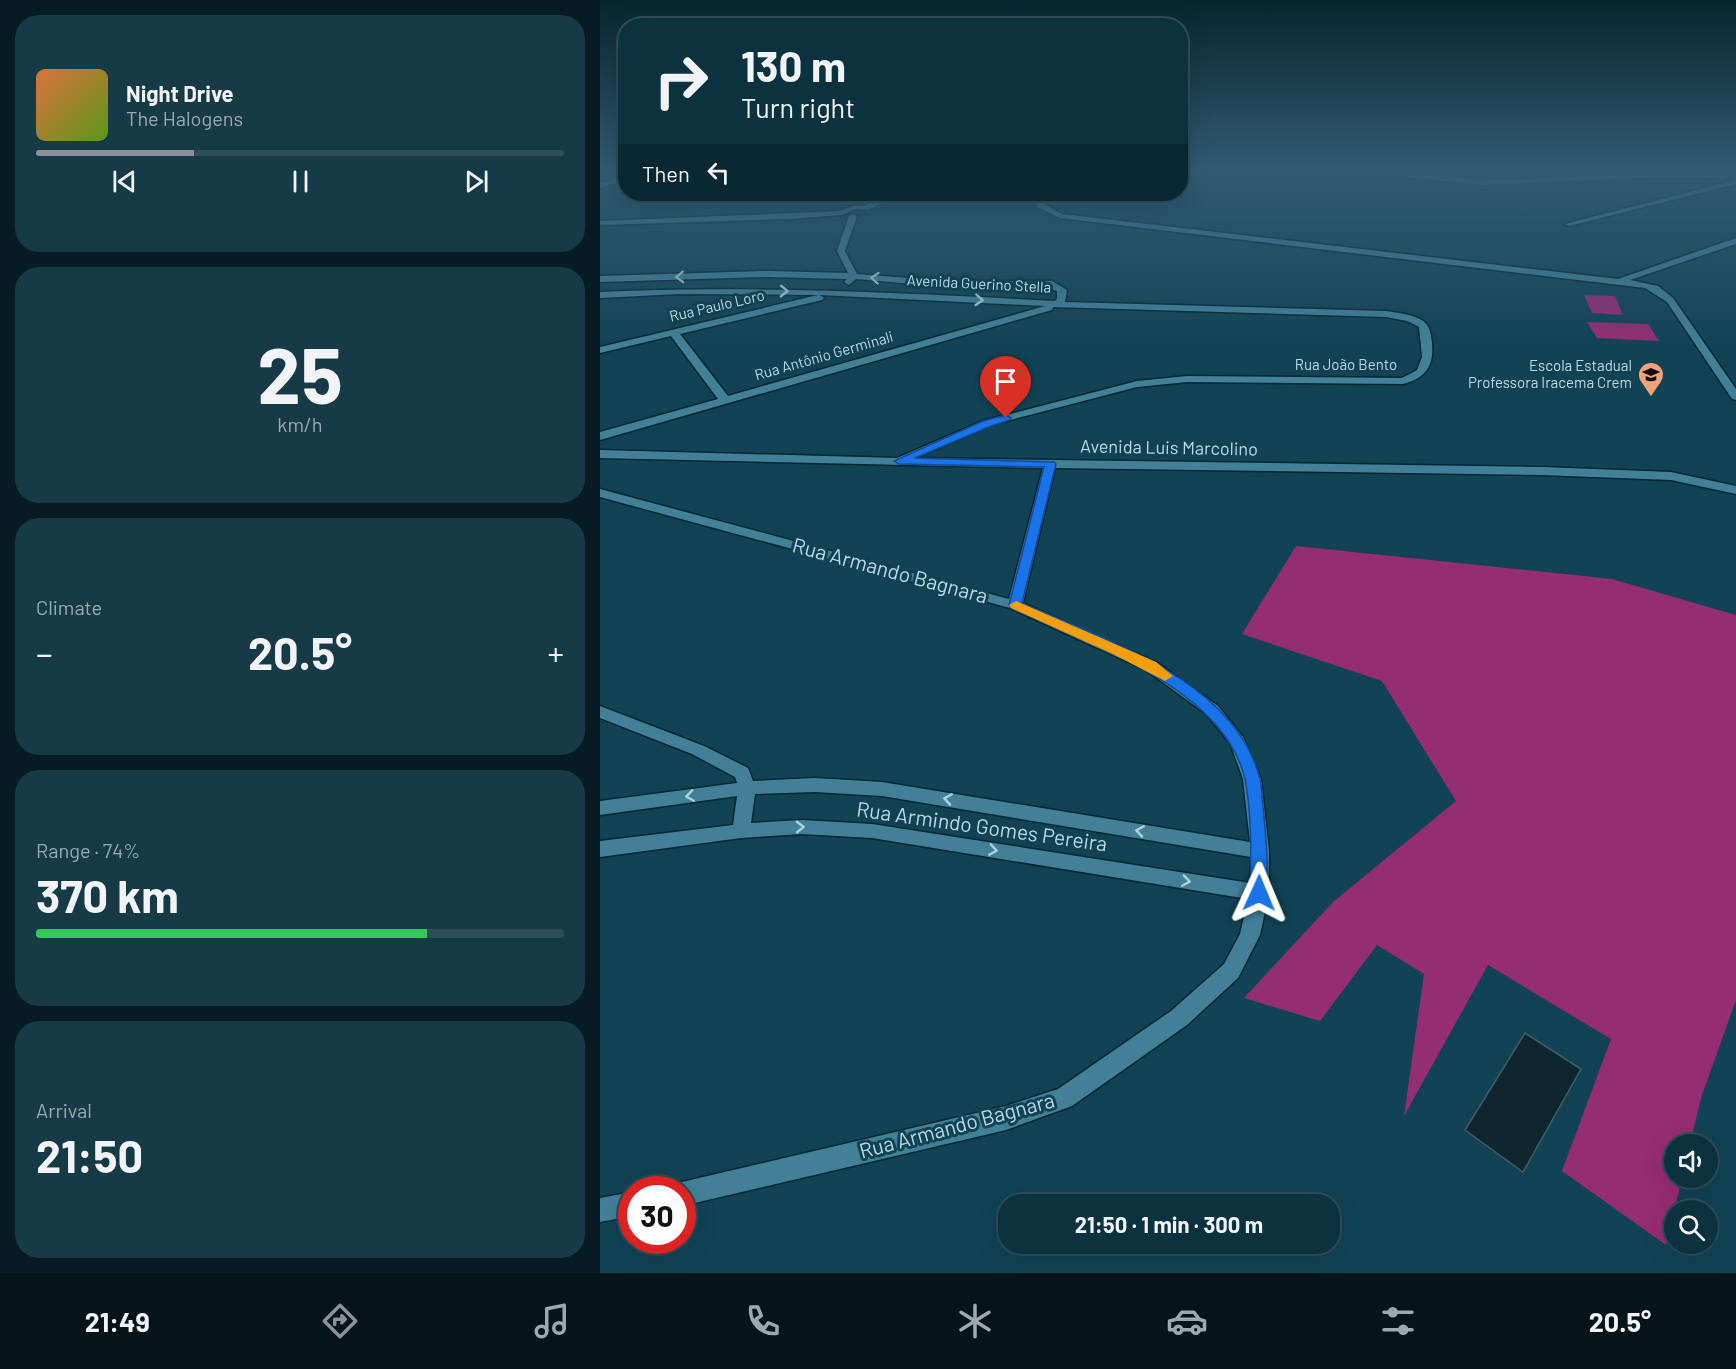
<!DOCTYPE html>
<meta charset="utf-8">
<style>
body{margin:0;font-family:Barlow,sans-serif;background:#163a46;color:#f1f3f6;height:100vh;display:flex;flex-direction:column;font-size:22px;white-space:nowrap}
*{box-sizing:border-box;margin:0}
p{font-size:20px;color:#9aaab0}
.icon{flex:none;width:33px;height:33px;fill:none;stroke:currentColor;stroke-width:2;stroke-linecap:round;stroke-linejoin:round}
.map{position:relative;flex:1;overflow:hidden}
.sheet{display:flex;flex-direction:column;gap:15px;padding:15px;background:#071c23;width:600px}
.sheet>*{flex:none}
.banner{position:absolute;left:18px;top:18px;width:570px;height:183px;border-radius:24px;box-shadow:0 6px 24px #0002,0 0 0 2px #2d4d59;background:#0d323f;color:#f1f3f6;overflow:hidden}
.tools{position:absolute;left:1064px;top:1134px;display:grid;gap:12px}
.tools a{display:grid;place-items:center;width:54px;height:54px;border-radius:50%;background:#0d323f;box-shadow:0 6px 24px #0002,0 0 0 2px #2d4d59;font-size:30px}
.speed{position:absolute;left:18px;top:1176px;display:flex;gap:12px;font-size:30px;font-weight:700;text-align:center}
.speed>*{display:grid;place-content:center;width:78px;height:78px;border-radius:50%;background:#0d323f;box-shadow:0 6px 24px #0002,0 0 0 2px #2d4d59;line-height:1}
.speed .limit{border:9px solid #d22;background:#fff;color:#111}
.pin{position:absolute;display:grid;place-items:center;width:51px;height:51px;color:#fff;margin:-62px -26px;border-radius:50% 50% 50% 0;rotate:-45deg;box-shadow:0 0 6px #0007}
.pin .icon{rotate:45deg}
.me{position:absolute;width:66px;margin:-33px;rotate:1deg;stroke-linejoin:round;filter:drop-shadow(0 0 4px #0008)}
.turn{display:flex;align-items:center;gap:21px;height:126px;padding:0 24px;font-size:27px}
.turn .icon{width:78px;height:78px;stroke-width:2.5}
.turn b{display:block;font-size:42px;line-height:51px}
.then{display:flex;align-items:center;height:57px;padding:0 24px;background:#0003;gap:12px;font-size:22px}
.big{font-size:45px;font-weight:700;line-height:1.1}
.sheet .card{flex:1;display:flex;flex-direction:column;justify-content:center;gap:9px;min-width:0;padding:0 21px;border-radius:24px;background:#163a46}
.sheet .dial{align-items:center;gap:0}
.dial b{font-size:78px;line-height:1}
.song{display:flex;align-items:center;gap:18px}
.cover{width:72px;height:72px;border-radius:9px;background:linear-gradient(135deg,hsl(20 70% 55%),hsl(90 70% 35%))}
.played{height:6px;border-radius:3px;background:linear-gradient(90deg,#8c9099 30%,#2d4d59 30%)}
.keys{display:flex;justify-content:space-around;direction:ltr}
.heat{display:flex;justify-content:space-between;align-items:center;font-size:33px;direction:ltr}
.charge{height:9px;border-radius:4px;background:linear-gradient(90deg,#34c759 74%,#2d4d59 0)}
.trip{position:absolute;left:398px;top:1194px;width:342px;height:60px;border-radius:24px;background:#0d323f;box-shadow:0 6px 24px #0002,0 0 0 2px #2d4d59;font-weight:700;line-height:60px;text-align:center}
.tab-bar{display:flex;height:96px;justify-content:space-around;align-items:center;background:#051419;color:#9aaab0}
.tab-bar .icon{width:42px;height:42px}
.tab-bar .selected{color:#8c9099}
.tab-bar b{font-size:27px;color:#f1f3f6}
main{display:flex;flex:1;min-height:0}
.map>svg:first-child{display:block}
.green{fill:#952d71}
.water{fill:#0f262f;stroke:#425c66;stroke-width:1.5}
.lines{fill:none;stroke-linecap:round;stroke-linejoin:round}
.minor-casing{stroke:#052833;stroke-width:3}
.minor{fill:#428098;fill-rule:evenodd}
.oneway{stroke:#aed0dd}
.route{fill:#1a73e8;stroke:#114b97;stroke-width:1.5}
.slow{fill:#f59e0b}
.labels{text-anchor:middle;stroke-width:6;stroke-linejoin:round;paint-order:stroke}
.far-street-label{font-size:15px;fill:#bad9e5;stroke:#114354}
.far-poi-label{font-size:15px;fill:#bad9e5;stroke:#114354;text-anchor:end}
.street-label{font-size:18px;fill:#bad9e5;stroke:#114354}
.near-street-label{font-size:21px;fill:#bad9e5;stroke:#114354}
</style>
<main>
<section class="sheet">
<div class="card">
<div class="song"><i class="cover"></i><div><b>Night Drive</b><p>The Halogens</p></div></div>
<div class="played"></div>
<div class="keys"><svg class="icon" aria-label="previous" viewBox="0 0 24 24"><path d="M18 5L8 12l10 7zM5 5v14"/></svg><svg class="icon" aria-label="pause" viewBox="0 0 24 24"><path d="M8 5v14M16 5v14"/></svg><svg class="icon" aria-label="next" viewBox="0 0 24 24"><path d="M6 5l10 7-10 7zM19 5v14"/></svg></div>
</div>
<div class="card dial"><b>25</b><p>km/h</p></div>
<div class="card"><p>Climate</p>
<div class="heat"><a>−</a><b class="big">20.5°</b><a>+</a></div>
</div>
<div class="card"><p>Range · 74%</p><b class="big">370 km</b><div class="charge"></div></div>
<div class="card"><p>Arrival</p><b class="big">21:50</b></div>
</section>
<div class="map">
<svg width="1136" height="1273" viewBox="0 0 1136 1273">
<rect width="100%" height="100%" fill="#114354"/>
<!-- green -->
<path class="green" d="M984,295l31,1 8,19 -31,-2z
M987,322l61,2 11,17 -62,-3z
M696,546l316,33 124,36v385l-35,98 -11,46h-16v34h8l-16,67 -104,-74 49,-132 -123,-74 -84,151 20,-142 -47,-29 -57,76 -76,-23 89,-96 123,-101 -74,-120 -140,-47z"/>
<!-- water -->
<path class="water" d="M925,1033l56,36 -58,103 -58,-42z"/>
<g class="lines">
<defs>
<path id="minor" d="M728,169h29l138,11 165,-7 76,1v4l-76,-1 -176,8z
M26,175v5l-26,8v-5z
M1136,180v4l-167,42 -4,-2z
M291,194h9l-32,16 -12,-1 -14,6 -53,4 -189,6v-4l240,-10 15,-6 9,1z
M439,194h6l-1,10 18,10 556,65 118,-41v6l-106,36 28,6 15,12 63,91v11l-4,-1 -65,-97 -22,-14 -585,-70 -23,-11z
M253,214l4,2 -12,35 12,23 90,7h105l15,9 -2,12 321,9c12,2 27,3 37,10 7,5 8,13 9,22 2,23 -6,35 -29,41l-216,-2 -50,5 -146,38 -75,33 626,9 129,5 65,14v8l-65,-14 -129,-5 -487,-7 -32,135 133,59 62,44 25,31 18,42 8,72v42l-9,42 -22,43 -51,47 -115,81 -66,24 -324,76v-16h-10l1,-5 9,-3 324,-76 52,-17 113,-78 53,-47 16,-30 8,-35 -376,-61 -70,-4 -61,4 -141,19v-16l133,-16 4,-29 -137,19v-14l137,-18 -2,-6 -43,-23 -92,-36v-12l104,40 44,22 5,13 62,-3 67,4 368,60 -7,-63 -13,-36 -24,-29 -60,-44 -136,-62 -410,-111v-8l409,110 34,-131 -443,-10v-8l297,8 86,-37 154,-40 50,-5 215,2 15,-8 5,-13 -3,-30 -12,-6 -21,-4 -333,-10 -1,3 -452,130v-8l118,-33 -47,-63 -71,17v-6l218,-52 -139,-1 -79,4v-6c152,-7 303,1 455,9l2,-3v-7l-14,-5 -96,1 -91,-8 -7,6 -5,-3 3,-3 -79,-2 -168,5v-6l168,-5 80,2 -11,-22 12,-35zM220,295l225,11 -317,90 -48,-62 142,-34 2,-2zM215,792l67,4 369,61 -1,26 -378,-59 -70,-4 -51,3 4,-29z
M32,1192v24l-32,6v-24z"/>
</defs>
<!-- minor casing -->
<use href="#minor" class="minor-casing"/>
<!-- minor -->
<use href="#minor" class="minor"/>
</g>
<!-- one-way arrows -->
<defs><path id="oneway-chevron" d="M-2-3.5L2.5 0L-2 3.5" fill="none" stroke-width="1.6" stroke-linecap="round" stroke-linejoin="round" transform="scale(1.5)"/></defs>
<g class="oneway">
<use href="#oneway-chevron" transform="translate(80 277) rotate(178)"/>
<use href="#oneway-chevron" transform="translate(275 278) rotate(-175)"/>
<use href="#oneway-chevron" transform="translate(184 291) rotate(1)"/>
<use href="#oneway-chevron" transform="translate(379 300) rotate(4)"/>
<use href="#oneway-chevron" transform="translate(90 796) rotate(172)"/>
<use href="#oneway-chevron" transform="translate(348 799) rotate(-171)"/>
<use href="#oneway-chevron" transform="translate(200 827) rotate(-1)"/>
<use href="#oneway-chevron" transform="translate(540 831) rotate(-171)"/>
<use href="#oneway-chevron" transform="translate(393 850) rotate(9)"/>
<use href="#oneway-chevron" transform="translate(586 881) rotate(9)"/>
</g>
<!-- sky -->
<linearGradient id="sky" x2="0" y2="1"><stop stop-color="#09252e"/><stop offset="0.49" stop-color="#325b72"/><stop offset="1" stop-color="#325b72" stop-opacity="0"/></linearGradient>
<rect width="1136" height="348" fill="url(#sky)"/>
<!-- route -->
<path class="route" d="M406,415l5,3 -1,2 -19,6 -76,32 139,4 2,2 -34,139c83,37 213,77 238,176 2,8 2,18 3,27 3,29 5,57 5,87l-3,5 -6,2 -6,-2 -3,-5c1,-36 2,-79 -5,-114 -21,-91 -158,-137 -234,-171l-2,-3 35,-138 -145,-3 -5,-3 89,-40z"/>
<!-- slow -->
<path class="slow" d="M416,601l140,61 17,14 -8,5 -54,-28 -100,-45 -2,-3z"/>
<!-- icons -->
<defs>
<symbol id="school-pin" viewBox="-11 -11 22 30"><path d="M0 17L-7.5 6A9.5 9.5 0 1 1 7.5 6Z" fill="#f1a17d" stroke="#114354"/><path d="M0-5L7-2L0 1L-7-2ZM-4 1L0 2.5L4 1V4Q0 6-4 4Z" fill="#111"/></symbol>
</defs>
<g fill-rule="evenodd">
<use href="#school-pin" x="1036" y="360" width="30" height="40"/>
</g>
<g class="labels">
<!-- far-street labels -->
<g class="far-street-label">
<text transform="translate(379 284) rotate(3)" y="5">Avenida Guerino Stella</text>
<text transform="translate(117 306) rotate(-13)" y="5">Rua Paulo Loro</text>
<text transform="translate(224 356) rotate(-16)" y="5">Rua Antônio Germinali</text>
<text x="746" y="370">Rua João Bento</text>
</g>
<!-- far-poi labels -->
<g class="far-poi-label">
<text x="1032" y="371">Escola Estadual<tspan x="1032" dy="17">Professora Iracema Crem</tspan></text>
</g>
<!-- street labels -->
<g class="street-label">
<text transform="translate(569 448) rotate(1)" y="6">Avenida Luis Marcolino</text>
</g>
<!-- near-street labels -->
<g class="near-street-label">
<text transform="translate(290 571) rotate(15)" y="7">Rua Armando Bagnara</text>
<text transform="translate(382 827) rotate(8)" y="7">Rua Armindo Gomes Pereira</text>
<text transform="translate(357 1126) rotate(-15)" y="7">Rua Armando Bagnara</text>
</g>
</g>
</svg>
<div class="tools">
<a><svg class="icon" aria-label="sound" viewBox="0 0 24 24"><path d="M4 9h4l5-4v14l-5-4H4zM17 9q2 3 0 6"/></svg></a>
<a><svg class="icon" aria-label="search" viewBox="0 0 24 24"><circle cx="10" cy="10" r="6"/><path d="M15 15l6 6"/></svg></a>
</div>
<div class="speed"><div class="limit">30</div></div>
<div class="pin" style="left:406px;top:418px;background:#d93025"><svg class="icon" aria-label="arrive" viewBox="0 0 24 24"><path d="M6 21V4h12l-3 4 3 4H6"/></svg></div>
<svg class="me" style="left:659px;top:893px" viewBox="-20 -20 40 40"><path d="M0-17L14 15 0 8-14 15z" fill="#1a73e8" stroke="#fff" stroke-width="4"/></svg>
<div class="trip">21:50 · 1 min · 300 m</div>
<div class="banner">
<div class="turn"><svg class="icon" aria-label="right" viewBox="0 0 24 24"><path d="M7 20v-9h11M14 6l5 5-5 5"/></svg><div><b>130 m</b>Turn right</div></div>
<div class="then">Then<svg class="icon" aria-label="left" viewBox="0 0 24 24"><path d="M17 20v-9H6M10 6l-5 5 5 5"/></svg></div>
</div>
</div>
</main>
<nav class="tab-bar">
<b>21:49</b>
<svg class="icon selected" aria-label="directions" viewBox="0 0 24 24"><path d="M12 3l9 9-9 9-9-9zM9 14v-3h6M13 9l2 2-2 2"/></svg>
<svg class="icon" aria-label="music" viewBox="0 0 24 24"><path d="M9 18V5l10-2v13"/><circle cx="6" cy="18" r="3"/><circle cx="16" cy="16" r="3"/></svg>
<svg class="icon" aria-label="phone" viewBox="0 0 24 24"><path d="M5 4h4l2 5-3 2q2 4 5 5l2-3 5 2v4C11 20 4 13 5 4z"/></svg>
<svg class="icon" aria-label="climate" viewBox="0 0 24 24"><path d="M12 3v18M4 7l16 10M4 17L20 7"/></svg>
<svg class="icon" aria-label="car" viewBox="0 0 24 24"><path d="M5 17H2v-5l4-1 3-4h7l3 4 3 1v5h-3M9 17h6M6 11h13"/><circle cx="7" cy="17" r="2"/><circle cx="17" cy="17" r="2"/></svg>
<svg class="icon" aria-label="filters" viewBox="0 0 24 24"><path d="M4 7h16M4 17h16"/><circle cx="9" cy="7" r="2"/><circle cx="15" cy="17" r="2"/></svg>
<b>20.5°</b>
</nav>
